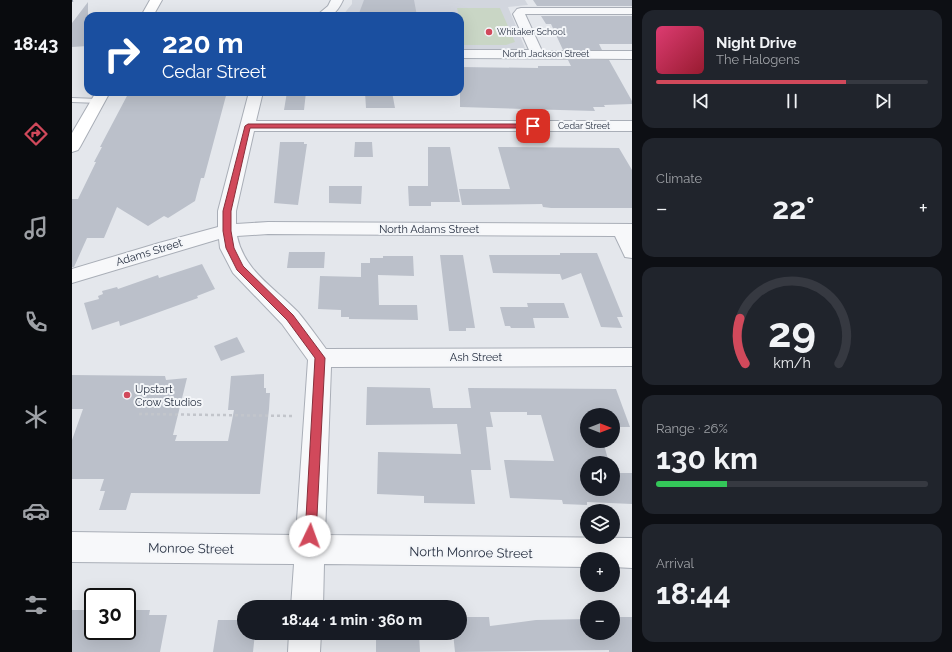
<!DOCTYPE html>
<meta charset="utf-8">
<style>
body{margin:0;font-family:Raleway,sans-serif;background:#20242c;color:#f1f3f6;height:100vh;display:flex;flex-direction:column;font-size:15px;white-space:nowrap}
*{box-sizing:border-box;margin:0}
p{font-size:13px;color:#9ea1a6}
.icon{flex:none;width:22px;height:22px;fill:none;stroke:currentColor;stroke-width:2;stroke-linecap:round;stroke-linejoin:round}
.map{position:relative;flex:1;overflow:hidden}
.sheet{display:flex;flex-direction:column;gap:10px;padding:10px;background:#0d0f14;width:320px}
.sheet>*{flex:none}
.hud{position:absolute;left:12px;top:12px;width:380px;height:84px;border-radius:12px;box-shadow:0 4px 16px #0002;background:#1a4fa0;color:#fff;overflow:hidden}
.needle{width:26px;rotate:90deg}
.fabs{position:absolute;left:508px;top:408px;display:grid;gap:8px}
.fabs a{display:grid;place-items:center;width:40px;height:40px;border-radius:50%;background:#171b24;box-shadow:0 4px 16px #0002;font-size:20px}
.speed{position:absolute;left:12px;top:588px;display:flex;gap:8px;font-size:20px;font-weight:700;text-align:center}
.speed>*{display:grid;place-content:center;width:52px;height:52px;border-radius:50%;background:#171b24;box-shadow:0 4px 16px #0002;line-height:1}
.speed .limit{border:2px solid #111;border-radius:6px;background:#fff;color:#111}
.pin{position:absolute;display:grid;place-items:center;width:34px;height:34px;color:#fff;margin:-17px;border-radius:8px;box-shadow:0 2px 6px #0006}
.me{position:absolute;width:44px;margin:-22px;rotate:3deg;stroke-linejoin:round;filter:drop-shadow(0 0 3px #0008)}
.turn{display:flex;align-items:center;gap:14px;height:84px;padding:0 12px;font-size:18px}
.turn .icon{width:52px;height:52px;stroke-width:2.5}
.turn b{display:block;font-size:28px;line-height:34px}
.big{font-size:30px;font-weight:700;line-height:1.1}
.sheet .widget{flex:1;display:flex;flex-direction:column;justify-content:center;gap:6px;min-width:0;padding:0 14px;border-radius:12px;background:#20242c}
.sheet .dial{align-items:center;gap:0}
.dial svg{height:104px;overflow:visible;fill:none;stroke:#363941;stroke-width:7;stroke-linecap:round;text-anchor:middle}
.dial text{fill:#f1f3f6;stroke:none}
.song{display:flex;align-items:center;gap:12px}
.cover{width:48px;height:48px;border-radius:6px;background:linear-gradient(135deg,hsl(340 70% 55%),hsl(350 70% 35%))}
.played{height:4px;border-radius:2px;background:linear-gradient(90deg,#d1495b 70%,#363941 70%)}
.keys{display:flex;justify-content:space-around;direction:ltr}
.heat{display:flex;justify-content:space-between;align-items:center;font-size:22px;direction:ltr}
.charge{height:6px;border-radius:3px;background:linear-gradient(90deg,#34c759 26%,#363941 0)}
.trip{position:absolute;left:165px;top:600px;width:230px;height:40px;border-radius:20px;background:#171b24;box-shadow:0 4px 16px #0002;font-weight:700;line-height:40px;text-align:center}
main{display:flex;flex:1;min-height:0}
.menu{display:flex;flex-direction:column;width:72px;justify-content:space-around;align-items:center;background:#090b0e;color:#9ea1a6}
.menu .icon{width:28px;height:28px}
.menu .on{color:#d1495b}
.menu b{font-size:18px;color:#f1f3f6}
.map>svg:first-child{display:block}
.built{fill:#d2d6de}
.green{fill:#c9d6c5}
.building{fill:#bbc0ca}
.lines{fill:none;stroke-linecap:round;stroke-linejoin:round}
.lane-casing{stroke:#a9aeb7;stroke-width:2}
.street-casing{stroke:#a9aeb7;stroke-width:2}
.secondary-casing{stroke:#a9aeb7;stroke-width:2}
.path{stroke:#c2c5cb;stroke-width:2.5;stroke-dasharray:3 3;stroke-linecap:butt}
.lane{fill:#f7f8fa;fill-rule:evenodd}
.street{fill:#f7f8fa;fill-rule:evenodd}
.secondary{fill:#fff;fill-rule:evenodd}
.rail{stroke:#7d8696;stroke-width:2;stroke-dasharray:1 2.5;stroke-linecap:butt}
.route{fill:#d1495b;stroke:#882f3b}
.poi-dot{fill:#d1495b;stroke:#f4f6f9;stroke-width:1.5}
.labels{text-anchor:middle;stroke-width:4;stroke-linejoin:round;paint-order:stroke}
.far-poi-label{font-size:9px;fill:#2b3445;stroke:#f4f6f9;text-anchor:start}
.far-street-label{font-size:9px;fill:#2b3445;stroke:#f4f6f9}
.street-label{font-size:11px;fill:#2b3445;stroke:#f4f6f9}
.poi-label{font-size:11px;fill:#2b3445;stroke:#f4f6f9;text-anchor:start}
.near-street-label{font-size:13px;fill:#2b3445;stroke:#f4f6f9}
</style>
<main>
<nav class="menu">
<b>18:43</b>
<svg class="icon on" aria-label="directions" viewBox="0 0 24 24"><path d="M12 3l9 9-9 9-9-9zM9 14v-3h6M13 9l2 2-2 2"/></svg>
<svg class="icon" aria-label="music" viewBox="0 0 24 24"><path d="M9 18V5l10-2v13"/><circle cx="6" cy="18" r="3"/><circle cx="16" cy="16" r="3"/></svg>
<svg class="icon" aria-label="phone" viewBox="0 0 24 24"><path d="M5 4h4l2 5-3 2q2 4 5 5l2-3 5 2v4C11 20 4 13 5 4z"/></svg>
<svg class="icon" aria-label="climate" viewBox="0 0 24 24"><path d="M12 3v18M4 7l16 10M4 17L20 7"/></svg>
<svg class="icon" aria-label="car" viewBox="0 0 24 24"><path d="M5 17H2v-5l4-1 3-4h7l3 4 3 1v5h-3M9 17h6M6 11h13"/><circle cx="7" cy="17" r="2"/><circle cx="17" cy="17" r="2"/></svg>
<svg class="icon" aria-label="filters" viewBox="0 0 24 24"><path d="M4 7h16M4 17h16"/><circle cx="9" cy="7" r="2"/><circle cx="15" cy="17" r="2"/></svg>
</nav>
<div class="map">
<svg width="560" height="652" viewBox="0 0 560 652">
<rect width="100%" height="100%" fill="#e4e7ec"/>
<!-- built -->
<path class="built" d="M280,0h173l3,5 -20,2 17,41 -2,2h-63v-34h-118l10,-12z"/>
<!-- green -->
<path class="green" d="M385,8h43l15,34 -9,3h-46v-25z"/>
<!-- building -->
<path class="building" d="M292,0h50l3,16h-59z
M461,0h99v6h-95z
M16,2v44l-16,1v-24z
M469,16h91v28h-33l3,6h-39l-12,-26h-5z
M496,60h41l23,41v3l-28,1 1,2h-12l2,4 -135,-4v-40l78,1v-2h33z
M60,92h95l-23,86h-3l-6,23 -27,17 -4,-2 -16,10 -31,-19 -13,31h-17l-13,29h-2v-68h6l18,-37h-2l8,-15h-2l28,-53z
M215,92h19l-2,18h-20z
M293,92h27l3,16h-29z
M208,142h24v2h3l-9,61 -24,-2z
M283,142h17l1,15h-19z
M356,147h22l10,55h-29v4h-22l-1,-20h20z
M426,147l121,1 13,22v38h-81l-8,-1 -1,-3 -80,1 -3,-16h51z
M257,186h33l-1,18 -32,-1z
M217,252h36l-1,16h-37z
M488,253h37l26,64h-6l5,11 -21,-1 -20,-54 -19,7 -2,-6 -67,-1 -4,-18h71z
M368,255h23l12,73h-9v3h-17z
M311,256h30l1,20 -36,-1 1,30h38l1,15 -69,-1v-2h-8v-7l-23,-1 2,-33 41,1v-14h9v-5h13z
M130,264l13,25 -18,7 1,2 -58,21 -20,7 -1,-5 -27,9 -8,-27 15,-4 -1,-3 5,-2 -1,-3 15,-4 1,2 40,-14 1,3z
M455,303h37l5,15h-36l2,10h-24l-1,-2h-5l-5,-19h28z
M165,337l8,15 -24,9 -7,-15z
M192,374v14h2v5h4l-1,16 -9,85 -129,-1 -5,17h-27l6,-19h-5l4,-12h-32v-39l11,-31h-11v-34l93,1 1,4 21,-2 -14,57h4l-2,6h53l6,-31h-6l3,-34z
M295,387l63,1 3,20h38l-3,-20 148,1 14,38h-17v-12h-26v26h16l6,22h-22v26h26v-16h19v31l-45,-2v3l-24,-1 -1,-4 -52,-2 -6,-38 50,1 -13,-46h-14v-3h-37l3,15h-7l5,43h-20l4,34 -51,-1v-7l-47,-2 1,-42 83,2 -4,-30 -91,1z
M0,610h21v21h35l5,-21h17l-1,5h18l-7,37h-88z
M388,617h29l1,9 46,-6 51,-1v14h26v-16h19v35h-23v-2l-154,2 -2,-19h7z
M146,620h26v13h11l-2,19h-40z
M304,633h43l1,19h-44z"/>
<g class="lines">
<defs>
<path id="lane" d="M0,98l26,1 4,2 -4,2 -26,-1z"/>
<path id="street" d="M259,0h12c-7,15 -11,16 -27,16l12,-10z
M449,8h111v6h-107l17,37h90v8l-172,-1v-8h69l-16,-36 4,-5z
M177,92h14l-7,29h376v10h-378l-18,80v13l32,-2 364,2v34l-7,-1 -10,-21 -347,-2 -31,2c7,35 38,52 61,76 10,12 19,25 28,37l306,-1v18l-301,1 -6,168 307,3v30l-19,-1v-8h-26v8l-263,-3 -1,43h-32l3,-43 -222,-2v-30l224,3 12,-175 -26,-36 -49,-51 -13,-25 -1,-9 -147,44v-14l87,-26 59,-16v-16z
M217,633h32l-1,19h-32z"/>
<path id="secondary" d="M78,0h12l-9,16h-12z
M24,92h14l-30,55 -2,3 -6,2v-19z"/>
</defs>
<!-- lane casing -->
<use href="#lane" class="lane-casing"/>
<!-- street casing -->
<use href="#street" class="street-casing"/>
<!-- secondary casing -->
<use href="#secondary" class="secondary-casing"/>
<!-- path -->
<path class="path" d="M67,414l156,2"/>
<!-- lane -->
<use href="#lane" class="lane"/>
<!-- street -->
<use href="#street" class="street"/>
<!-- secondary -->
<use href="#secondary" class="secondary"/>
<!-- rail -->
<path class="rail" d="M0,1l2,-1"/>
</g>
<!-- route -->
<path class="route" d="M461,124l3,2 -1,2h-285l-19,83v20l3,17 9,18 50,49 32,43 -9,178 -1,4 -5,1 -4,-1 -1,-4 10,-178 -28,-38 -50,-50 -11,-22 -3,-17v-20l22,-85 3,-2z"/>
<!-- markers -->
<g class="poi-dot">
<circle cx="417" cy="32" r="4"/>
<circle cx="55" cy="395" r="4"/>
</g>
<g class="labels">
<!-- far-poi labels -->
<g class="far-poi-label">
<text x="425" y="35">Whitaker School</text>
</g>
<!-- far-street labels -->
<g class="far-street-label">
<text x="474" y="57">North Jackson Street</text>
<text x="512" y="129">Cedar Street</text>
</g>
<!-- street labels -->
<g class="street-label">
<text x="357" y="233">North Adams Street</text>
<text transform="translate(77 252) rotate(-17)" y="4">Adams Street</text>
<text x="404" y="361">Ash Street</text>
</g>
<!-- poi labels -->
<g class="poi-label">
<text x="63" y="393">Upstart<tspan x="63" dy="13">Crow Studios</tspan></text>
</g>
<!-- near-street labels -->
<g class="near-street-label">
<text transform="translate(119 548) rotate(1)" y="5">Monroe Street</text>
<text transform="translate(399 552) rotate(1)" y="5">North Monroe Street</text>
</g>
</g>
</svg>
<div class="fabs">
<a><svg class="needle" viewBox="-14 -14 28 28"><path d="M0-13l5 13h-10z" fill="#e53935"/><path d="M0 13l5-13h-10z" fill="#9ea1a6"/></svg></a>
<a><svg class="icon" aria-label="sound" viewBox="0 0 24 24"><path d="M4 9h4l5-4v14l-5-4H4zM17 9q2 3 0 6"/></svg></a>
<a><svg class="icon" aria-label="layers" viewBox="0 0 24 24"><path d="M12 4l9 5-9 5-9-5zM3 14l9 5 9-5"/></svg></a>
<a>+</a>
<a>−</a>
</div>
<div class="speed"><div class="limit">30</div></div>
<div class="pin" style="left:461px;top:126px;background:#d93025"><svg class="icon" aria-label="arrive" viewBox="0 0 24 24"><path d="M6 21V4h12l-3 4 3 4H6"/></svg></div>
<svg class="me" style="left:238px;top:536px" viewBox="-20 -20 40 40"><circle r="19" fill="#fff"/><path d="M0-13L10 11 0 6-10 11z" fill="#d1495b"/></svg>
<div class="trip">18:44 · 1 min · 360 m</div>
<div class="hud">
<div class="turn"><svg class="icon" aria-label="right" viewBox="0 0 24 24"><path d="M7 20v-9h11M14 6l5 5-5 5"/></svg><div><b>220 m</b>Cedar Street</div></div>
</div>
</div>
<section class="sheet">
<div class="widget">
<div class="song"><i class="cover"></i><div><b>Night Drive</b><p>The Halogens</p></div></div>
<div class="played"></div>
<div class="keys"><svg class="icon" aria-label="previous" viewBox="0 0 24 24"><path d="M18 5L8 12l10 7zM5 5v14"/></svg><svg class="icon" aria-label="pause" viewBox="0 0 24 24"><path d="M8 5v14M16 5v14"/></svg><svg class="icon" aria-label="next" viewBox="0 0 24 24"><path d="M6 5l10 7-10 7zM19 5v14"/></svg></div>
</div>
<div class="widget"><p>Climate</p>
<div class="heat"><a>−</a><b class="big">22°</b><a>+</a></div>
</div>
<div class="widget dial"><svg viewBox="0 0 100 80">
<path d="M14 69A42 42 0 1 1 86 69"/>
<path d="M14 69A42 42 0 0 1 10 34" stroke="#d1495b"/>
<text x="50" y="56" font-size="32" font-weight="700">29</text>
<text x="50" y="72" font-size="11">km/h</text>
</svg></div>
<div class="widget"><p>Range · 26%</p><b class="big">130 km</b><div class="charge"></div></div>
<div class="widget"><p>Arrival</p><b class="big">18:44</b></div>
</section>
</main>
